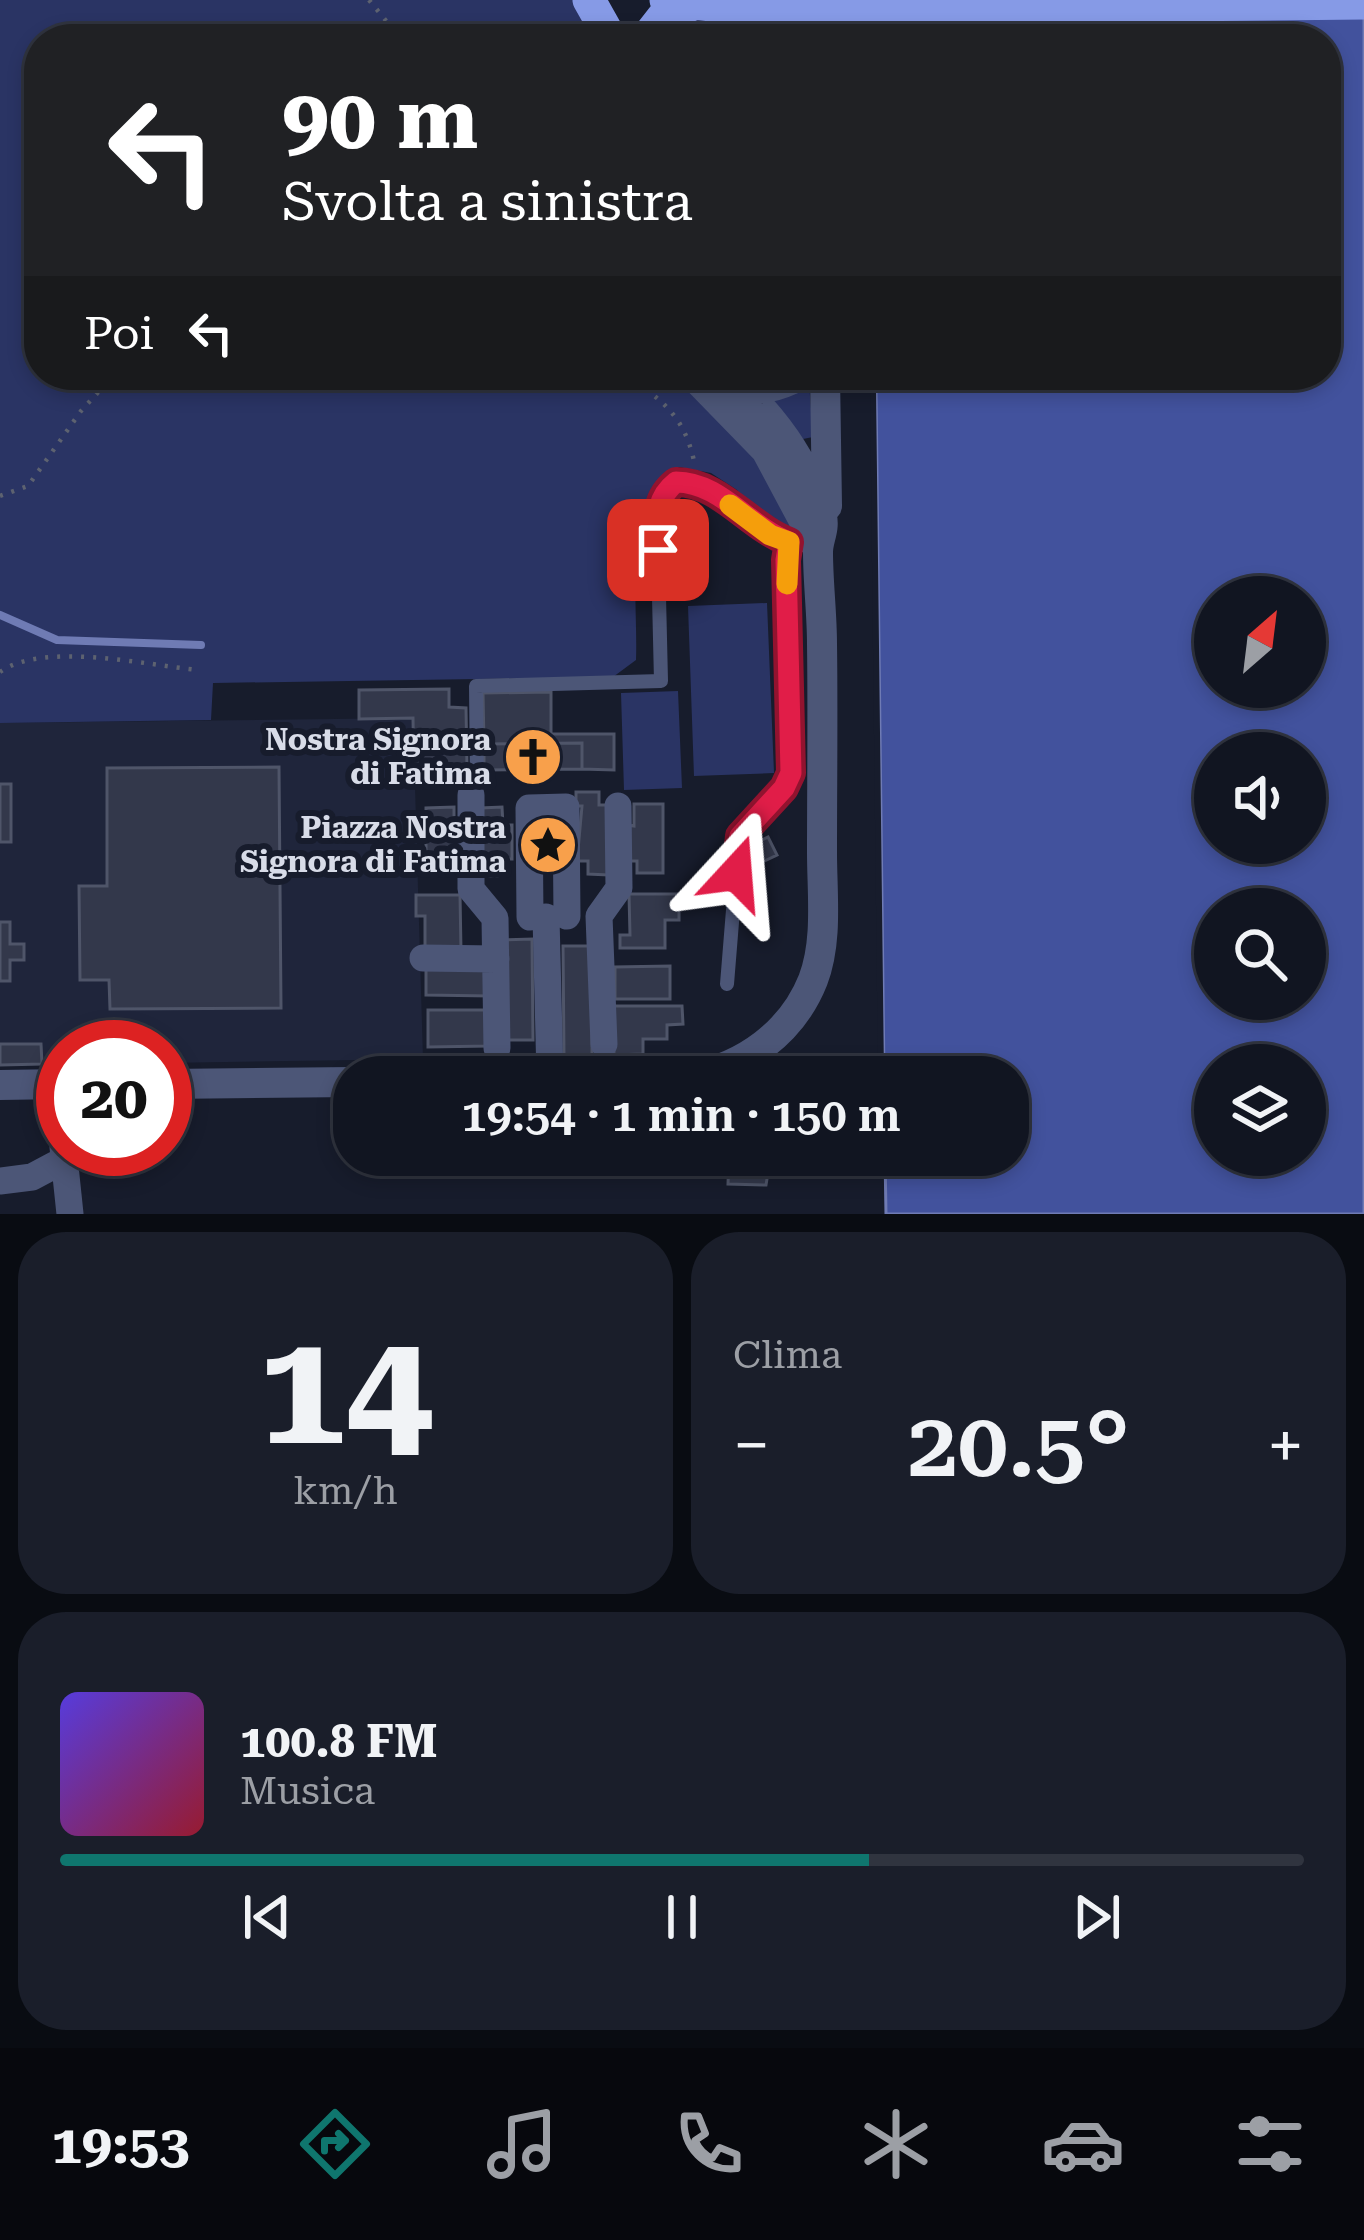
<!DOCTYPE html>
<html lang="it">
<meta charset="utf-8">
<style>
body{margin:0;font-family:"Roboto Serif",serif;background:#1a1e2a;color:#f1f3f6;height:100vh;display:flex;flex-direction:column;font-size:45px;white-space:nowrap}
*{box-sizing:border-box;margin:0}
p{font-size:39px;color:#9c9fa5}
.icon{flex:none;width:66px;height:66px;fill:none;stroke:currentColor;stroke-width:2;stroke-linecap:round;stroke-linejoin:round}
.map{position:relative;height:1214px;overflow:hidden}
.panel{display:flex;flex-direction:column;gap:18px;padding:18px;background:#090c12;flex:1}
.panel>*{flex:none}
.hud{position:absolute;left:24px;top:24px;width:1317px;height:366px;border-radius:48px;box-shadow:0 6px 18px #0003,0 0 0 3px #30343f;background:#202124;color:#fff;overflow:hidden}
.needle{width:78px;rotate:28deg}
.buttons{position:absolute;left:1194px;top:576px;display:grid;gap:24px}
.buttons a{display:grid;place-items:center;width:132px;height:132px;border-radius:50%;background:#111521;box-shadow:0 6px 18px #0003,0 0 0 3px #30343f;font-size:60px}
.speed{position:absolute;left:36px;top:1020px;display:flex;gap:24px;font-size:60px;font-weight:700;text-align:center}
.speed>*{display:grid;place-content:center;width:156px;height:156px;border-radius:50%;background:#111521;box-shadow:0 6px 18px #0003,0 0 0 3px #30343f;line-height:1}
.speed .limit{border:18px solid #d22;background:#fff;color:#111}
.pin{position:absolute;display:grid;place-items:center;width:102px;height:102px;color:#fff;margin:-51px;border-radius:24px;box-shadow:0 6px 18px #0006}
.me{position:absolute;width:132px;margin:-66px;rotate:19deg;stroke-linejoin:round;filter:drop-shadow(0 0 9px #0008)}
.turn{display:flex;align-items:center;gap:42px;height:252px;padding:0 60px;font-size:54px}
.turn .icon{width:156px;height:156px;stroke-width:2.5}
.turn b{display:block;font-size:84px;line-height:102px}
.then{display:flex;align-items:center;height:114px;padding:0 60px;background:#0003;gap:24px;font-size:45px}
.big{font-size:90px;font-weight:600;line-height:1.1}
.panel .card{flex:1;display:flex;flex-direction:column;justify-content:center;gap:18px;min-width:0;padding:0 42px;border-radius:48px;background:#1a1e2a}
.panel .dial{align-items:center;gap:0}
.dial b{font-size:156px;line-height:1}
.song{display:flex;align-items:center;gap:36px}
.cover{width:144px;height:144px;border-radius:18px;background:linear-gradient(135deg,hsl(250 70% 55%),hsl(350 70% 35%))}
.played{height:12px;border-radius:6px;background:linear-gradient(90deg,#0f766e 65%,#30343f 65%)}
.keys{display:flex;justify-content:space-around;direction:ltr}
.heat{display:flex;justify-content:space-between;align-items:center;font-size:66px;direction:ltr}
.panel .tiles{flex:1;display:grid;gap:18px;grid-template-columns:1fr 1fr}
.card:last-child{grid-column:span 2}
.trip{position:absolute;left:333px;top:1056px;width:696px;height:120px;border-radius:48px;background:#111521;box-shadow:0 6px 18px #0003,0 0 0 3px #30343f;font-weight:600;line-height:120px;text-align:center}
.dock{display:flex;height:192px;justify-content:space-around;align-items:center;background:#07080d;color:#9c9fa5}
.dock .icon{width:84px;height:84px}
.dock .current{color:#0f766e}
.dock b{font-size:54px;color:#f1f3f6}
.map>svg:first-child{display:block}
.built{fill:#1f253b}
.green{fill:#2a3464}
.water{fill:#42529d;stroke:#6f7bb4;stroke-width:3;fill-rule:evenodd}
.pier{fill:#171c2c}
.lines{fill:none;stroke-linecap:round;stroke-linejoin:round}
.stream{stroke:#6f7bb4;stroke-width:8}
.building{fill:#33384b;stroke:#4f5569;stroke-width:3}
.path{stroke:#5d6270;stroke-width:4.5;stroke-dasharray:3 9;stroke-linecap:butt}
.service{stroke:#4c5677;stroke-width:14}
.minor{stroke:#4c5677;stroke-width:27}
.tertiary{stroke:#4c5677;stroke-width:30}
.trunk{stroke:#869ae6;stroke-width:33}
.tree{fill:#848a9d}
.route-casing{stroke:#92132f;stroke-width:30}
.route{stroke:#e11d48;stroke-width:21}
.slow{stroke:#f59e0b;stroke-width:21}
.labels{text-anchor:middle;stroke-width:12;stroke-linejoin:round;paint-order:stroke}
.poi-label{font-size:30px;font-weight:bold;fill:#d8dce8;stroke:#171c2c;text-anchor:end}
</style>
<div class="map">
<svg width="1364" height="1214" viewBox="0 0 1364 1214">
<rect width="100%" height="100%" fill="#171c2c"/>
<!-- built -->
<path class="built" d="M413,718l10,341 -258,4v-16h-102v17l-63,1v-342z"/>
<!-- green -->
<path class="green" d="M0,0h573l22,39h-556v336h640l75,75 42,85 -39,-20 -20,-25 -26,-17 -32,-6c-7,5 -17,10 -22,17 -31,43 -19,125 -21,176l-23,17 -400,6 -2,37 -211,3z
M788,0l1,39h-123l24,-18z
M809,382l4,55 -10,2 -30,-36 6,-7z
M767,603l7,170 -80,3 -6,-170z
M678,691l4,97 -58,2 -3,-97z"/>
<!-- water -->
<path class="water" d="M851,0h513v1214h-478l-1,-59h123v-78h-124l-8,-688 -6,-14h456v-336h-474zM1215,597h90v90h-90zM1215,753h90v90h-90zM1215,909h90v90h-90zM1215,1065h90v90h-90z"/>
<!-- pier -->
<path class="pier" d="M864,375h6l6,14 8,688h-6l-8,-687z"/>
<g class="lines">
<!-- stream -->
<path class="stream" d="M0,615l57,25 144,5"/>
</g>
<!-- building -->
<path class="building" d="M449,689v18l17,1 1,58h-36v15h-17l-1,-63 -54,1v-29z
M551,692v42h63v36l-32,-1v-26l-98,1 -1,-51z
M582,743v26l-98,1v-26z
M279,767l2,241 -171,1 -1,-29h-29l-1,-94h28v-118z
M0,784h11v58h-11z
M576,792h23v13h10l-1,70 -20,-1v-13h-11l5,-55h-6z
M634,804h29v69h-26v-12h-10l-1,-36 8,1z
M454,807v68h-28v-67z
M502,807l1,18h9v34h-9v17h-22v-68z
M768,837l9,18 -23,11 -10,-17z
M629,894h50v26h-14v28h-45v-13h10z
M416,895h44l1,56 -36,1v-36h-9z
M0,922h10v22h14v16h-14v21h-10z
M532,939l1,101h-30l-1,-100z
M563,946h29v109h-28z
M426,963l65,1 -1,32 -64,-1z
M670,966v33h-55v-32z
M613,1006h69l1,18 -16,1v14h-24v15l-29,1z
M428,1010h61v36l-61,1z
M0,1044h41l1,20 -42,1z
M729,1155h42l-5,30 -38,-1z"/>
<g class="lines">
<!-- path -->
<path class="path" d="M369,0l32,39
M626,375c37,26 58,41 68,86
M0,496l28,-10 53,-75 33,-36
M0,672c43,-31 146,-7 198,-2"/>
<!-- service -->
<path class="service" d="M471,795l6,-8 -1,-101 185,-5 -4,-169c19,-71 78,0 110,20 14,9 30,12 46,15
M727,984l12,-148 45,-47 7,-16 -5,-213 3,-18"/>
<!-- minor -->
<path class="minor" d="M471,795v94l24,29 2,130
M530,917l-1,-109 37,-1 1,109
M546,917l4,160
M423,958l73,1
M604,1044l-5,-128 20,-28 -1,-82
M63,1147l7,67
M0,1181l32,-4 30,-16"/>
<!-- tertiary -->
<path class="tertiary" d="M807,0l1,39
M693,375l73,75 47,88
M825,375l2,131
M734,383c23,11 46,3 67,-8
M690,1077c54,-10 102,-44 123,-97 15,-39 9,-86 9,-127 0,-70 1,-140 0,-209 0,-31 -4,-61 -4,-92 0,-12 7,-23 4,-35 -16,-58 -50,-102 -94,-142
M165,1084l189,-2
M0,1085l63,-1"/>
<!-- trunk -->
<path class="trunk" d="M589,0l22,39
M666,0l83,9 615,-6
M646,39l18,-23 27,-11"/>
</g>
<!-- trees -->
<circle class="tree" cx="543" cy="848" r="9"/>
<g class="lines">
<defs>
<path id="route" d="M658,550c0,-27 -5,-50 18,-68 44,0 72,44 113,60l-3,18 5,213 -7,15 -44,48 -4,37"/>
</defs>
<!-- route casing -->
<use href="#route" class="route-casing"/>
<!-- route -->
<use href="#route" class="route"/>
<!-- slow -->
<path class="slow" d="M730,505l40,30 19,7 -2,42"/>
</g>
<!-- icons -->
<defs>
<symbol id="church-disc" viewBox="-11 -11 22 22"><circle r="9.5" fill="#f8a04b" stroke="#171c2c"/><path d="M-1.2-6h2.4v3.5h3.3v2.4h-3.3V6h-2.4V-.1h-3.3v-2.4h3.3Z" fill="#111"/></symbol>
<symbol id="sight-disc" viewBox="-11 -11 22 22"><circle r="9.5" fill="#f8a04b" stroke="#171c2c"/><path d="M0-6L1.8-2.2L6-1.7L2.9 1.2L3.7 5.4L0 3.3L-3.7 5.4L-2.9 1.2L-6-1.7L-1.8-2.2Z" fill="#111"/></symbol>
</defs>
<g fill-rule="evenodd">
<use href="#church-disc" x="500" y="724" width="66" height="66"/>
<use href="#sight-disc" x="515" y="812" width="66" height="66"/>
</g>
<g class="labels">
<!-- poi labels -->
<g class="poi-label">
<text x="491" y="750">Nostra Signora<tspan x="491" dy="34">di Fatima</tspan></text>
<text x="506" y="838">Piazza Nostra<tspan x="506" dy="34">Signora di Fatima</tspan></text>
</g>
</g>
</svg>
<div class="buttons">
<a><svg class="needle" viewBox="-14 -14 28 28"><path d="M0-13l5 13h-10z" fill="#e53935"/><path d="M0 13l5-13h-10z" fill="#9c9fa5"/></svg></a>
<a><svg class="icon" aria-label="sound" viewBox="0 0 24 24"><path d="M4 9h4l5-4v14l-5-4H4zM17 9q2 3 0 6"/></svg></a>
<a><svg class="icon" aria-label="search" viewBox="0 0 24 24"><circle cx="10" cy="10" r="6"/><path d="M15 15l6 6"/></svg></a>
<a><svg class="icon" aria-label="layers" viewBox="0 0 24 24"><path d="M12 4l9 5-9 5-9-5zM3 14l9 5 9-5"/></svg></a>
</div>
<div class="speed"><div class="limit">20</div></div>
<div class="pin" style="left:658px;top:550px;background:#d93025"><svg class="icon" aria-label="arrive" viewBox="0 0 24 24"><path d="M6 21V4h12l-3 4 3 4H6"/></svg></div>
<svg class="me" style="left:736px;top:873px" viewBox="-20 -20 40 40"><path d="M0-17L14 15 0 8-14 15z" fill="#e11d48" stroke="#fff" stroke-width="4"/></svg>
<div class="trip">19:54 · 1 min · 150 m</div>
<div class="hud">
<div class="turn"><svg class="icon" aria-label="left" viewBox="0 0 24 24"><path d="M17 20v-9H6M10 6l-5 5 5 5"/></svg><div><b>90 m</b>Svolta a sinistra</div></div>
<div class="then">Poi<svg class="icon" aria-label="left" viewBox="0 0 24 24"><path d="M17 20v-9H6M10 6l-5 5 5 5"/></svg></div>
</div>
</div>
<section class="panel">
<div class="tiles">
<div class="card dial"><b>14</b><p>km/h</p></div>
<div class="card"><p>Clima</p>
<div class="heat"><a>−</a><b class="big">20.5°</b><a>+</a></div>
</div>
<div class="card">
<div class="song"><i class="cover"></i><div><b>100.8 FM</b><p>Musica</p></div></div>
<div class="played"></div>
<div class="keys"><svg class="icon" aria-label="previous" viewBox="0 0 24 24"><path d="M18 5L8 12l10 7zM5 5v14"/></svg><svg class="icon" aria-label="pause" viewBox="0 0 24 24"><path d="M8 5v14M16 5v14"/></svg><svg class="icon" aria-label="next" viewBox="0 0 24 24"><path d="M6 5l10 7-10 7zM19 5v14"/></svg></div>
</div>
</div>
</section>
<nav class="dock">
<b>19:53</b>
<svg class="icon current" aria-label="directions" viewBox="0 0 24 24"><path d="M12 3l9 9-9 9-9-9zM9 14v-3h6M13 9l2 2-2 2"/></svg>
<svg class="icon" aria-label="music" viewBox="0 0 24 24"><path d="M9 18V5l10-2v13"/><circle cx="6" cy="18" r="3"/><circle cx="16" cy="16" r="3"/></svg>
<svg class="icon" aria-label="phone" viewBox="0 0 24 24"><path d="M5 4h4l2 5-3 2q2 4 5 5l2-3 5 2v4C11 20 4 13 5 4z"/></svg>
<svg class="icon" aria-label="climate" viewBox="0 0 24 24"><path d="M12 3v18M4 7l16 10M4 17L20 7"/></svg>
<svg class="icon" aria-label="car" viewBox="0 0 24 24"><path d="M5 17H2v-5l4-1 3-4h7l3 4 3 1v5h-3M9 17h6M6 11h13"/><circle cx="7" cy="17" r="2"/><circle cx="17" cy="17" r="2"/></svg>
<svg class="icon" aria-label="filters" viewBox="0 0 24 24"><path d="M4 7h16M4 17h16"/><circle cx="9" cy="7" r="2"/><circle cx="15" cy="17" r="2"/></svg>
</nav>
